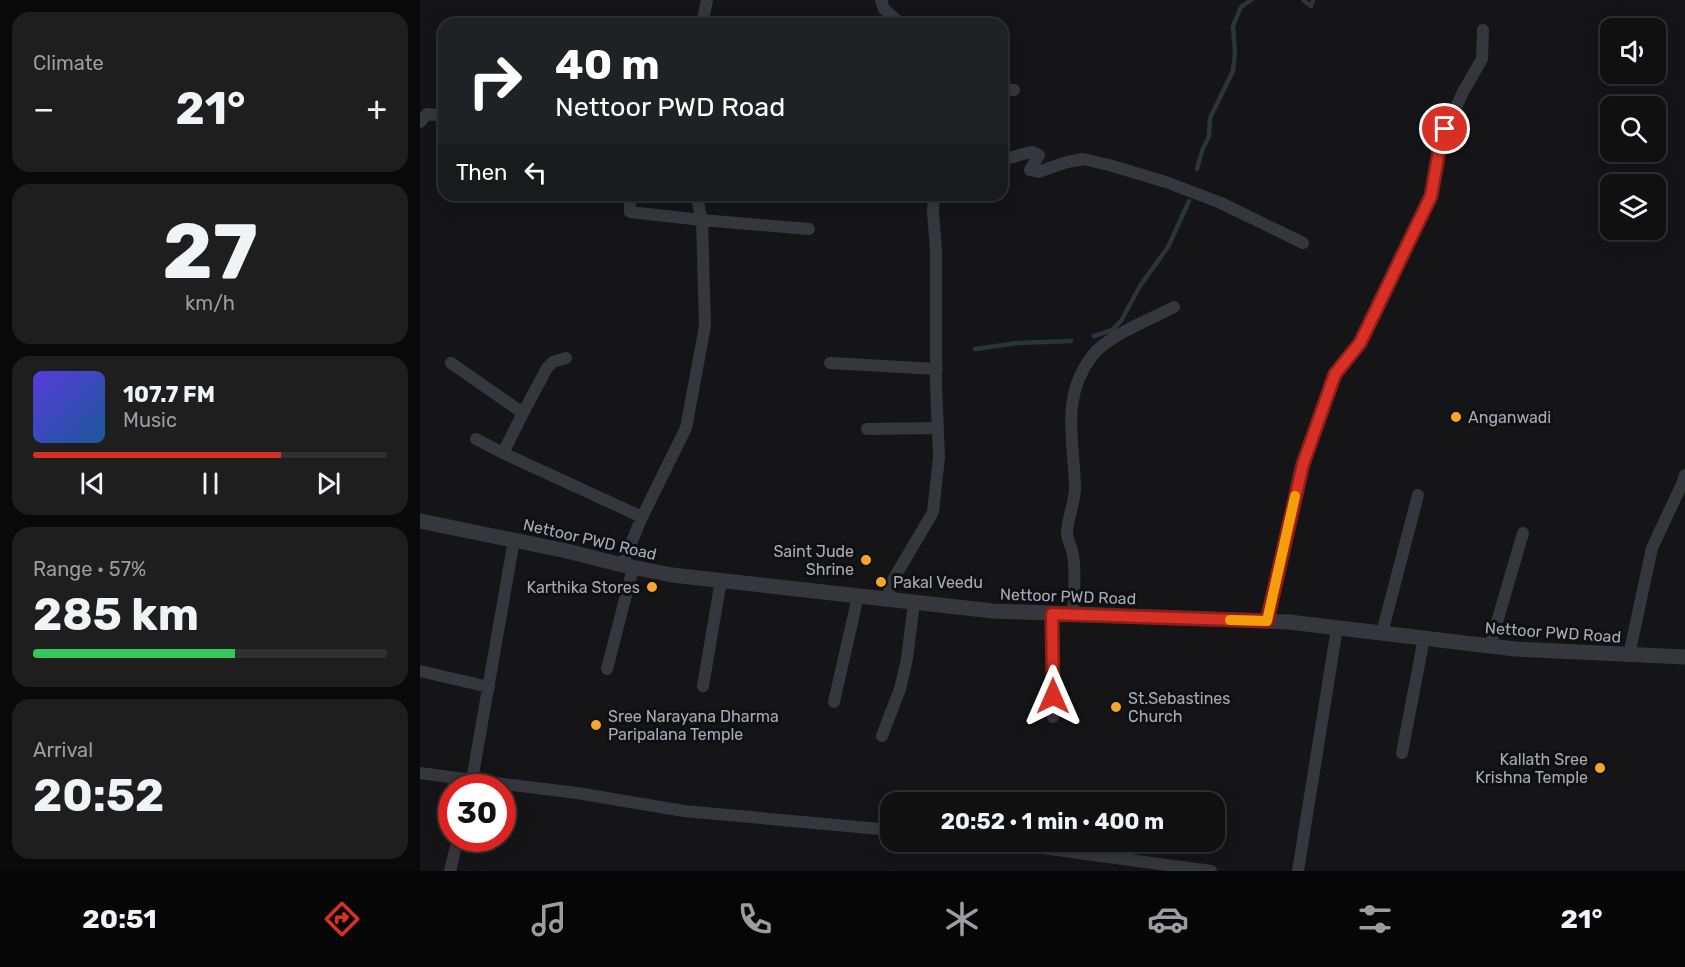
<!DOCTYPE html>
<meta charset="utf-8">
<style>
body{margin:0;font-family:Rubik,sans-serif;background:#1e1e1f;color:#f1f3f6;height:100vh;display:flex;flex-direction:column;font-size:22px;white-space:nowrap}
*{box-sizing:border-box;margin:0}
p{font-size:20px;color:#9c9d9f}
.icon{flex:none;width:33px;height:33px;fill:none;stroke:currentColor;stroke-width:2;stroke-linecap:round;stroke-linejoin:round}
.map{position:relative;flex:1;overflow:hidden}
.panel{display:flex;flex-direction:column;gap:12px;padding:12px;background:#090909;width:420px}
.panel>*{flex:none}
.top-card{position:absolute;left:18px;top:18px;width:570px;height:183px;border-radius:18px;box-shadow:0 3px 15px #0003,0 0 0 2px #303031;background:#202124;color:#fff;overflow:hidden}
.buttons{position:absolute;left:1180px;top:18px;display:grid;gap:12px}
.buttons a{display:grid;place-items:center;width:66px;height:66px;border-radius:12px;background:#101011;box-shadow:0 3px 15px #0003,0 0 0 2px #303031;font-size:30px}
.speed{position:absolute;left:18px;top:774px;display:flex;gap:12px;font-size:30px;font-weight:700;text-align:center}
.speed>*{display:grid;place-content:center;width:78px;height:78px;border-radius:50%;background:#101011;box-shadow:0 3px 15px #0003,0 0 0 2px #303031;line-height:1}
.speed .limit{border:9px solid #d22;background:#fff;color:#111}
.pin{position:absolute;display:grid;place-items:center;width:51px;height:51px;color:#fff;margin:-26px;border:3px solid #fff;border-radius:50%;box-shadow:0 2px 6px #0007}
.me{position:absolute;width:66px;margin:-33px;rotate:0deg;stroke-linejoin:round;filter:drop-shadow(0 0 4px #0008)}
.turn{display:flex;align-items:center;gap:21px;height:126px;padding:0 18px;font-size:27px}
.turn .icon{width:78px;height:78px;stroke-width:2.5}
.turn b{display:block;font-size:42px;line-height:51px}
.then{display:flex;align-items:center;height:57px;padding:0 18px;background:#0003;gap:12px;font-size:22px}
.big{font-size:45px;font-weight:700;line-height:1.1}
.panel .card{flex:1;display:flex;flex-direction:column;justify-content:center;gap:9px;min-width:0;padding:0 21px;border-radius:18px;background:#1e1e1f}
.panel .dial{align-items:center;gap:0}
.dial b{font-size:78px;line-height:1}
.song{display:flex;align-items:center;gap:18px}
.cover{width:72px;height:72px;border-radius:9px;background:linear-gradient(135deg,hsl(250 70% 55%),hsl(210 70% 35%))}
.played{height:6px;border-radius:3px;background:linear-gradient(90deg,#d93025 70%,#303031 70%)}
.keys{display:flex;justify-content:space-around;direction:ltr}
.heat{display:flex;justify-content:space-between;align-items:center;font-size:33px;direction:ltr}
.charge{height:9px;border-radius:4px;background:linear-gradient(90deg,#34c759 57%,#303031 0)}
.trip{position:absolute;left:460px;top:792px;width:345px;height:60px;border-radius:18px;background:#101011;box-shadow:0 3px 15px #0003,0 0 0 2px #303031;font-weight:700;line-height:60px;text-align:center}
.tabs{display:flex;height:96px;justify-content:space-around;align-items:center;background:#060607;color:#9c9d9f}
.tabs .icon{width:42px;height:42px}
.tabs .active{color:#d93025}
.tabs b{font-size:27px;color:#f1f3f6}
main{display:flex;flex:1;min-height:0}
.map>svg:first-child{display:block}
.lines{fill:none;stroke-linecap:round;stroke-linejoin:round}
.stream{stroke:#2a353b;stroke-width:4.5}
.minor{stroke:#36373c;stroke-width:12}
.tertiary{stroke:#36373c;stroke-width:15}
.route-casing{stroke:#8d1f18;stroke-width:15}
.route{stroke:#d93025;stroke-width:10}
.slow{stroke:#f59e0b;stroke-width:10}
.poi-dot{fill:#f8a62b;stroke:#101012;stroke-width:2}
.labels{text-anchor:middle;stroke-width:6;stroke-linejoin:round;paint-order:stroke}
.poi-label{font-size:16px;fill:#a6acb7;stroke:#101012;text-anchor:start}
.street-label{font-size:16px;fill:#a6acb7;stroke:#101012}
</style>
<main>
<section class="panel">
<div class="card"><p>Climate</p>
<div class="heat"><a>−</a><b class="big">21°</b><a>+</a></div>
</div>
<div class="card dial"><b>27</b><p>km/h</p></div>
<div class="card">
<div class="song"><i class="cover"></i><div><b>107.7 FM</b><p>Music</p></div></div>
<div class="played"></div>
<div class="keys"><svg class="icon" aria-label="previous" viewBox="0 0 24 24"><path d="M18 5L8 12l10 7zM5 5v14"/></svg><svg class="icon" aria-label="pause" viewBox="0 0 24 24"><path d="M8 5v14M16 5v14"/></svg><svg class="icon" aria-label="next" viewBox="0 0 24 24"><path d="M6 5l10 7-10 7zM19 5v14"/></svg></div>
</div>
<div class="card"><p>Range · 57%</p><b class="big">285 km</b><div class="charge"></div></div>
<div class="card"><p>Arrival</p><b class="big">20:52</b></div>
</section>
<div class="map">
<svg width="1265" height="871" viewBox="0 0 1265 871">
<rect width="100%" height="100%" fill="#151517"/>
<g class="lines">
<!-- stream -->
<path class="stream" d="M883,0l8,6 2,-6
M777,169l5,-18 7,-15 1,-18 23,-47 2,-19 -2,-26 8,-19 10,-7
M674,336l18,-6 9,-9 19,-35 28,-39 21,-46
M555,349l43,-6 53,-2"/>
<!-- minor -->
<path class="minor" d="M461,0l3,9 17,15
M282,24l5,-24
M582,89l12,1
M0,122l7,-8 17,2
M582,160l21,-6 9,-2 7,3 -9,15 8,2 29,-10 16,-3 26,6 57,17 55,21 82,40
M210,195v17l72,8 -6,-25
M31,363l72,50 -20,40 139,64 -20,48
M410,363l107,6
M103,413l24,-45 6,-6 13,-4
M447,429l71,-1
M56,439l27,14
M222,517l44,-89 19,-102 -3,-106 107,9
M468,599l2,-14 43,-73 6,-55 -3,-72v-135l-3,-38 1,-17
M632,613l1,104
M653,614c1,-20 3,-40 0,-59 -1,-8 -6,-15 -6,-22 0,-13 8,-31 8,-45 -1,-48 -15,-90 17,-132 15,-20 59,-37 82,-49
M847,621l36,-157 32,-90 25,-31 71,-147 10,-56 22,-48 19,-33 1,-29
M962,633l36,-138
M1070,646l33,-113
M1209,655l23,-107 30,-64 3,-9
M187,669l26,-101
M0,671l69,16
M283,686l18,-106
M414,702l24,-106
M462,736l18,-47 7,-30 7,-57
M982,753l22,-115
M0,773l52,7 42,-240
M50,788l2,-8 105,13 107,18 207,19
M578,842l213,29
M30,871l8,-33
M878,871l39,-243"/>
<!-- tertiary -->
<path class="tertiary" d="M0,521l147,30 55,14 50,10 321,36 296,11 226,27 170,8"/>
</g>
<g class="lines">
<defs>
<path id="route" d="M633,696l-1,-82 215,7 36,-157 32,-90 25,-31 71,-147 10,-56 4,-11"/>
</defs>
<!-- route casing -->
<use href="#route" class="route-casing"/>
<!-- route -->
<use href="#route" class="route"/>
<!-- slow -->
<path class="slow" d="M810,620l37,1 28,-125"/>
</g>
<!-- markers -->
<g class="poi-dot">
<circle cx="1036" cy="417" r="6"/>
<circle cx="446" cy="560" r="6"/>
<circle cx="461" cy="582" r="6"/>
<circle cx="232" cy="587" r="6"/>
<circle cx="696" cy="707" r="6"/>
<circle cx="176" cy="725" r="6"/>
<circle cx="1180" cy="768" r="6"/>
</g>
<g class="labels">
<!-- poi labels -->
<g class="poi-label">
<text x="1048" y="423">Anganwadi</text>
<text x="434" y="557" text-anchor="end">Saint Jude<tspan x="434" dy="18">Shrine</tspan></text>
<text x="473" y="588">Pakal Veedu</text>
<text x="220" y="593" text-anchor="end">Karthika Stores</text>
<text x="708" y="704">St.Sebastines<tspan x="708" dy="18">Church</tspan></text>
<text x="188" y="722">Sree Narayana Dharma<tspan x="188" dy="18">Paripalana Temple</tspan></text>
<text x="1168" y="765" text-anchor="end">Kallath Sree<tspan x="1168" dy="18">Krishna Temple</tspan></text>
</g>
<!-- street labels -->
<g class="street-label">
<text transform="translate(170 539) rotate(13)" y="6">Nettoor PWD Road</text>
<text transform="translate(648 596) rotate(2)" y="6">Nettoor PWD Road</text>
<text transform="translate(1133 632) rotate(4)" y="6">Nettoor PWD Road</text>
</g>
</g>
</svg>
<div class="buttons">
<a><svg class="icon" aria-label="sound" viewBox="0 0 24 24"><path d="M4 9h4l5-4v14l-5-4H4zM17 9q2 3 0 6"/></svg></a>
<a><svg class="icon" aria-label="search" viewBox="0 0 24 24"><circle cx="10" cy="10" r="6"/><path d="M15 15l6 6"/></svg></a>
<a><svg class="icon" aria-label="layers" viewBox="0 0 24 24"><path d="M12 4l9 5-9 5-9-5zM3 14l9 5 9-5"/></svg></a>
</div>
<div class="speed"><div class="limit">30</div></div>
<div class="pin" style="left:1025px;top:129px;background:#d93025"><svg class="icon" aria-label="arrive" viewBox="0 0 24 24"><path d="M6 21V4h12l-3 4 3 4H6"/></svg></div>
<svg class="me" style="left:633px;top:696px" viewBox="-20 -20 40 40"><path d="M0-17L14 15 0 8-14 15z" fill="#d93025" stroke="#fff" stroke-width="4"/></svg>
<div class="trip">20:52 · 1 min · 400 m</div>
<div class="top-card">
<div class="turn"><svg class="icon" aria-label="right" viewBox="0 0 24 24"><path d="M7 20v-9h11M14 6l5 5-5 5"/></svg><div><b>40 m</b>Nettoor PWD Road</div></div>
<div class="then">Then<svg class="icon" aria-label="left" viewBox="0 0 24 24"><path d="M17 20v-9H6M10 6l-5 5 5 5"/></svg></div>
</div>
</div>
</main>
<nav class="tabs">
<b>20:51</b>
<svg class="icon active" aria-label="directions" viewBox="0 0 24 24"><path d="M12 3l9 9-9 9-9-9zM9 14v-3h6M13 9l2 2-2 2"/></svg>
<svg class="icon" aria-label="music" viewBox="0 0 24 24"><path d="M9 18V5l10-2v13"/><circle cx="6" cy="18" r="3"/><circle cx="16" cy="16" r="3"/></svg>
<svg class="icon" aria-label="phone" viewBox="0 0 24 24"><path d="M5 4h4l2 5-3 2q2 4 5 5l2-3 5 2v4C11 20 4 13 5 4z"/></svg>
<svg class="icon" aria-label="climate" viewBox="0 0 24 24"><path d="M12 3v18M4 7l16 10M4 17L20 7"/></svg>
<svg class="icon" aria-label="car" viewBox="0 0 24 24"><path d="M5 17H2v-5l4-1 3-4h7l3 4 3 1v5h-3M9 17h6M6 11h13"/><circle cx="7" cy="17" r="2"/><circle cx="17" cy="17" r="2"/></svg>
<svg class="icon" aria-label="filters" viewBox="0 0 24 24"><path d="M4 7h16M4 17h16"/><circle cx="9" cy="7" r="2"/><circle cx="15" cy="17" r="2"/></svg>
<b>21°</b>
</nav>
